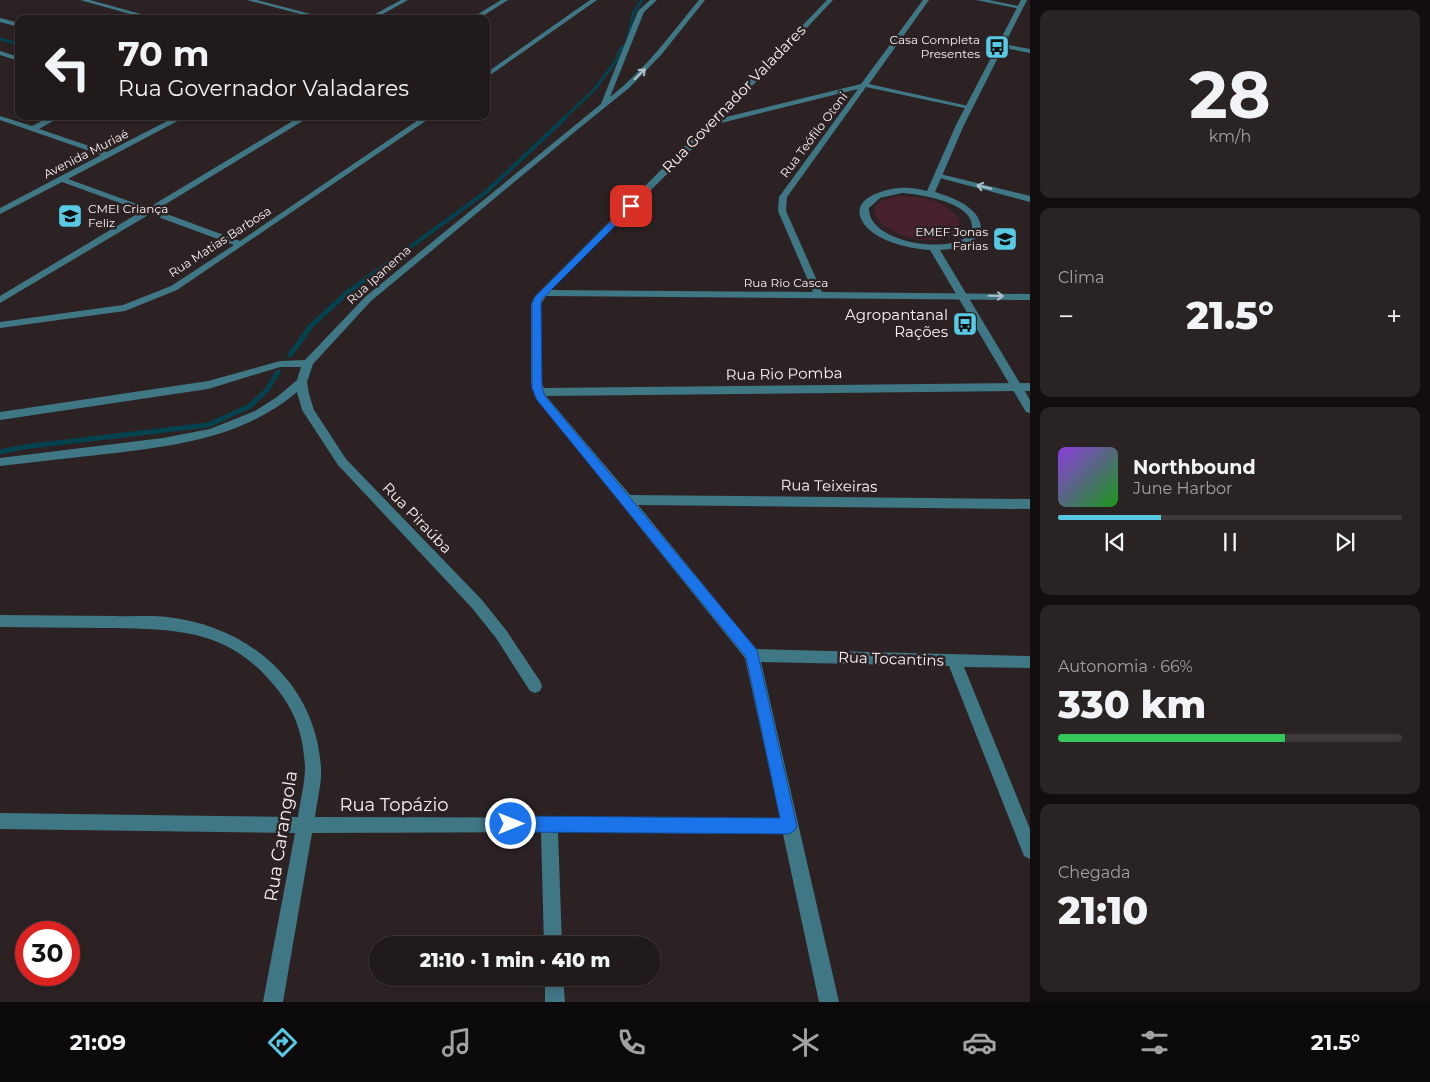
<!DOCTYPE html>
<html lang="pt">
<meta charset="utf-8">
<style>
body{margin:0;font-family:Montserrat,sans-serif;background:#292324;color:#f1f3f6;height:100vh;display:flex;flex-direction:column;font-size:19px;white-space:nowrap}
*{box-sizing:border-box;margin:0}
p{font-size:16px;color:#a2a1a3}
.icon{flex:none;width:28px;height:28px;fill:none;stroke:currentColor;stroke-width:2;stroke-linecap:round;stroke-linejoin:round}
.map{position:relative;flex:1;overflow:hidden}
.side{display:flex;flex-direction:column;gap:10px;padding:10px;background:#120e0f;width:400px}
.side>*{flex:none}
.hud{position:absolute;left:15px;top:15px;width:475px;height:105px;border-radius:10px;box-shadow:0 2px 8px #0003,0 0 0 1px #3e383a;background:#211a1b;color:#f1f3f6;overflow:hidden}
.speed{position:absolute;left:15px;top:921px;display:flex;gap:10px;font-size:25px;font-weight:700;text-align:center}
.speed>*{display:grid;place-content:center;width:65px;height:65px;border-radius:50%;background:#211a1b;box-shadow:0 2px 8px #0003,0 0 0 1px #3e383a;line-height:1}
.speed .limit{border:8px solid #d22;background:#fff;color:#111}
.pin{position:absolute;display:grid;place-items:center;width:42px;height:42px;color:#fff;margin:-21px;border-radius:10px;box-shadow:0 2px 8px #0006}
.me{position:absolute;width:55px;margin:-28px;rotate:90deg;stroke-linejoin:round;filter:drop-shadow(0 0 4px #0008)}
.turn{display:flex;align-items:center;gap:18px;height:105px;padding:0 20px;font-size:22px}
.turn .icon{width:65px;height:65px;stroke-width:2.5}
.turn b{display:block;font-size:35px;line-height:42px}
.big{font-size:38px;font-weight:800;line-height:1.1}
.side .tile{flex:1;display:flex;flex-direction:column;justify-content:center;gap:8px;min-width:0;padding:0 18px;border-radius:10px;background:#292324}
.side .dial{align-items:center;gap:0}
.dial b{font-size:65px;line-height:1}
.song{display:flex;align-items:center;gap:15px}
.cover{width:60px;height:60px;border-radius:8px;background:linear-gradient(135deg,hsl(270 70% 55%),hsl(120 70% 35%))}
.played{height:5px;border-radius:2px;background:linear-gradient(90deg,#58c9e3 30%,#3e383a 30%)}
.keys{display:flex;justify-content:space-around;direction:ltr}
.heat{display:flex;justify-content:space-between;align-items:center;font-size:28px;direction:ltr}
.charge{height:8px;border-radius:4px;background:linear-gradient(90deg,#34c759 66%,#3e383a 0)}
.trip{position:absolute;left:369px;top:936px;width:292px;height:50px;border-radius:25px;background:#211a1b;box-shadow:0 2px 8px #0003,0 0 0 1px #3e383a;font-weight:800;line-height:50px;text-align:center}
.tabs{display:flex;height:80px;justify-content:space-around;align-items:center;background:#0d0a0b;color:#a2a1a3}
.tabs .icon{width:35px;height:35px}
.tabs .active{color:#58c9e3}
.tabs b{font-size:22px;color:#f1f3f6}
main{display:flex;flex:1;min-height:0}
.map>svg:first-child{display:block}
.green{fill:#49212e}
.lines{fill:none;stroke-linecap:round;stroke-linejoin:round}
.stream-far2{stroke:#02434f;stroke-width:3}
.stream-far1{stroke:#02434f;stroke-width:4}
.stream{stroke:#02434f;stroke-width:5}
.minor{fill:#407784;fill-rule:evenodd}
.tertiary{fill:#407784;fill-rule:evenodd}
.oneway{stroke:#aec0c7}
.route{fill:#1a73e8;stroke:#114b97}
.labels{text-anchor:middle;stroke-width:5;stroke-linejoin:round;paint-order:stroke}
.far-poi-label{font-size:12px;fill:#f8f1f3;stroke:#2c2224;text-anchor:end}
.far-street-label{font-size:12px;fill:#f8f1f3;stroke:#2c2224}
.street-label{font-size:15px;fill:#f8f1f3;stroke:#2c2224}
.poi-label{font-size:15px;fill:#f8f1f3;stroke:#2c2224;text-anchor:end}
.near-street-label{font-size:18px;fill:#f8f1f3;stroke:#2c2224}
</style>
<main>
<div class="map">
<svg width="1030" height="1002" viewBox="0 0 1030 1002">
<rect width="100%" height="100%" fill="#2c2224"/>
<!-- green -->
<path class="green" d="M897,196c23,0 48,4 62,23v11c-36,32 -126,-22 -62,-34z"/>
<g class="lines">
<!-- stream-far2 -->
<path class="stream-far2" d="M0,39l19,5
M563,119l31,-29 22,-29 4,-11 7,-6 6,-30 9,-14"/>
<!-- stream-far1 -->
<path class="stream-far1" d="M380,269l106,-77 79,-74"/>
<!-- stream -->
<path class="stream" d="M290,355l21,-29 37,-34 34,-24
M0,452l23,-5 185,-22 42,-19 17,-16 11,-18"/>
<!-- minor -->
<path class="minor" d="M80,0h10l69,19h-11z
M247,0h10l73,19h-11z
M401,0h7l-34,19h-8z
M501,0h7l-30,19h-8z
M590,0h7l-111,78v-5z
M650,0h7l-13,12 -34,85c35,-27 61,-63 89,-97h6l-44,55 -32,33 -52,42 -206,171 -58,63 -6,18 2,12 5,16 32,49 136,141 24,30 34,51 2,5 -2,5 -5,2 -5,-2 -34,-53 -24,-30 -134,-143 -36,-55 -5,-18c-54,46 -123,54 -191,62 -36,4 -71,8 -106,12v-8l163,-20 47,-9 45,-18 22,-14 20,-17 4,-13h-21l-72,22 -208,31v-8l208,-31 72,-20 25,-1 60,-63 236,-193 37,-93z
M827,0h6l-111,118 139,-34 62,-84h6l-60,84 104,23 -4,2 -103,-22 -79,110 -1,14 36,81 208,2v6l-484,-4 -5,8v78l3,6 486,-5v8l-484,5 84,99 400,4v10l-392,-4 118,144 274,7v12l-66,-1 66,162v30l-6,-3 -75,-190 -188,-4 78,340h-20l-36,-168 -225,-2 4,113h-18l-3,-113 -229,1 -29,169h-20l32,-169 -295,-4v-16l298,4c2,-16 7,-34 7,-50 -2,-34 -10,-57 -32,-83 -47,-57 -103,-55 -170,-56 -34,0 -69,-1 -103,-1v-12c38,0 76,1 114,1 18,1 36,-1 53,1 82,9 149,66 154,151 1,15 -4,33 -6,49l465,1 -35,-160 -210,-261 -4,-15v-78l4,-8 176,-176zM858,89l-79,108 -1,14 35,81 -262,-2 166,-166z
M976,0h13l34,7 -3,2z
M0,18l19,5v4l-19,-5z
M1002,44l28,5v4l-30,-6 -1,-1z
M0,51l19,6v4l-19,-6z
M0,116l32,10 20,-10h10l-23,13 68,23 70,-36h10l-119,63 80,29 153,-92h10l-155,94 84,31 184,-125h9l-256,174 -52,21 -125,17v-6l123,-17 48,-19 63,-41 -84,-31 -150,89v-7l142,-85 -80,-29 -62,32v-6l101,-53 -101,-35z
M936,173l94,23v6l-94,-25z
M545,978h18l2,24h-20z"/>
<!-- tertiary -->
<path class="tertiary" d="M1021,0h6l-63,125 -29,67c17,5 47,16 46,38 -7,17 -25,19 -41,20l90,150v13l-4,-1 -96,-162c-20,-1 -63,-10 -70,-34 -5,-20 27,-27 40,-28 9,-1 19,1 27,3l29,-66zM902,193c18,1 82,11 68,41 -20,22 -103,8 -101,-26l11,-10z"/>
</g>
<!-- one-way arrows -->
<defs><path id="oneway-shaft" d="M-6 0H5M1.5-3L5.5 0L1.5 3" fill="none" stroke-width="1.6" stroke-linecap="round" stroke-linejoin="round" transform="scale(1.25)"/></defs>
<g class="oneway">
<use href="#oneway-shaft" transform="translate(640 74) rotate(-45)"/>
<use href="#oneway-shaft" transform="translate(984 187) rotate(-166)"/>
<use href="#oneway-shaft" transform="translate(996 296) rotate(1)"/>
</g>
<!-- route -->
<path class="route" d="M628,204l7,2 -93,93 -1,5 1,84 3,8 212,254 40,176 -3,5 -5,3 -278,-2 -5,-3 -2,-5 2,-6 5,-2 269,2 -34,-161 -209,-257 -5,-12v-84l2,-6z"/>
<!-- icons -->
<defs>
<symbol id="bus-square" viewBox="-11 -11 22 22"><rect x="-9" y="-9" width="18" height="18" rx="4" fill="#58c9e3" stroke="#2c2224"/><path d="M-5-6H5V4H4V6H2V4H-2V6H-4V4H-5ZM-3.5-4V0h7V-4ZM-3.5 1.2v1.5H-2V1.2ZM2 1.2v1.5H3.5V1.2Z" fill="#111"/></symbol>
<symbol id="school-square" viewBox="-11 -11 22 22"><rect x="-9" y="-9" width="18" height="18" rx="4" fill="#58c9e3" stroke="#2c2224"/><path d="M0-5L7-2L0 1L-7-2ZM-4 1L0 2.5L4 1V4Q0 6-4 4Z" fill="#111"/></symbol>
</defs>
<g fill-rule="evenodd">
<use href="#bus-square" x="983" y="33" width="28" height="28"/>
<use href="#school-square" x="56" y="202" width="28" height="28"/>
<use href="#school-square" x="991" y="225" width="28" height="28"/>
<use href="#bus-square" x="951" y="310" width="28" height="28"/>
</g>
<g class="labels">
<!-- far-poi labels -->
<g class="far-poi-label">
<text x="980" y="44">Casa Completa<tspan x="980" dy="14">Presentes</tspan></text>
<text x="88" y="213" text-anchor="start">CMEI Criança<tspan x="88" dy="14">Feliz</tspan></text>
<text x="988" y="236">EMEF Jonas<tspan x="988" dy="14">Farias</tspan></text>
</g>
<!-- far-street labels -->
<g class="far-street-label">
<text transform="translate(814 135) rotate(-53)" y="4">Rua Teófilo Otoni</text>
<text transform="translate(86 154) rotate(-27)" y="4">Avenida Muriaé</text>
<text transform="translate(220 242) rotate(-33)" y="4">Rua Matias Barbosa</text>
<text transform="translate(379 275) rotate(-42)" y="4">Rua Ipanema</text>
<text x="786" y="287">Rua Rio Casca</text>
</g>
<!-- street labels -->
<g class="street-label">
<text transform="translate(734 99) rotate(-46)" y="5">Rua Governador Valadares</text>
<text transform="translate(784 374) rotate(-1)" y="5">Rua Rio Pomba</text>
<text transform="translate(829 486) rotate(1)" y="5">Rua Teixeiras</text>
<text transform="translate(417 518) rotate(46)" y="5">Rua Piraúba</text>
<text transform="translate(891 659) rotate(2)" y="5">Rua Tocantins</text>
</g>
<!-- poi labels -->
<g class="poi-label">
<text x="948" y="320">Agropantanal<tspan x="948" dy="17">Rações</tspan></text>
</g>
<!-- near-street labels -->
<g class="near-street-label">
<text x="394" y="811">Rua Topázio</text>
<text transform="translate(281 836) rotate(-81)" y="6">Rua Carangola</text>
</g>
</g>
</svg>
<div class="speed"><div class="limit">30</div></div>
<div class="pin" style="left:631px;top:206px;background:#d93025"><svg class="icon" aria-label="arrive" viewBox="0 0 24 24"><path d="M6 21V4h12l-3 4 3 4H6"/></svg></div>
<svg class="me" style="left:511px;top:824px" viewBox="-20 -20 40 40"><circle r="17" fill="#1a73e8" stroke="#fff" stroke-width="3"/><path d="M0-11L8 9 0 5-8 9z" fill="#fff"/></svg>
<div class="trip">21:10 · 1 min · 410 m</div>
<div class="hud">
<div class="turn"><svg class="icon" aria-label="left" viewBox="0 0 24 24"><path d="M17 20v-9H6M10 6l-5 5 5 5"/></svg><div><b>70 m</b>Rua Governador Valadares</div></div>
</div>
</div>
<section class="side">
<div class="tile dial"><b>28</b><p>km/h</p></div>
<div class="tile"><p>Clima</p>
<div class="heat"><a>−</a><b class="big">21.5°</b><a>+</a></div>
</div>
<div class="tile">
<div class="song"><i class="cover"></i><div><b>Northbound</b><p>June Harbor</p></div></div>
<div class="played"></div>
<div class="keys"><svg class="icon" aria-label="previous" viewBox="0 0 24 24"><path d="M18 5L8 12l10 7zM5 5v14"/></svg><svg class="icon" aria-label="pause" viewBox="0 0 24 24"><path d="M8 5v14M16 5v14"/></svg><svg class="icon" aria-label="next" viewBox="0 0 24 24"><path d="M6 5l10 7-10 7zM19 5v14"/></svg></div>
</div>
<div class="tile"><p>Autonomia · 66%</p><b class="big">330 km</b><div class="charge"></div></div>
<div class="tile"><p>Chegada</p><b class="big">21:10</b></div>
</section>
</main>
<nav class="tabs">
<b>21:09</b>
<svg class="icon active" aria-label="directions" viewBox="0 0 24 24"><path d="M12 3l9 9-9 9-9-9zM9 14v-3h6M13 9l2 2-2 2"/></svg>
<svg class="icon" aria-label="music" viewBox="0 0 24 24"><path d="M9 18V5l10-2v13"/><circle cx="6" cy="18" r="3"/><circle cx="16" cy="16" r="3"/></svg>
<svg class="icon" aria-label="phone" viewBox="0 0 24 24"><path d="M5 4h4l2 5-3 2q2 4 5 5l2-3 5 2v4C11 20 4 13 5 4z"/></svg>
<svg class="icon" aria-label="climate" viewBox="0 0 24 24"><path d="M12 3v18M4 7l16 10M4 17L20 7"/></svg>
<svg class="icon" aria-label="car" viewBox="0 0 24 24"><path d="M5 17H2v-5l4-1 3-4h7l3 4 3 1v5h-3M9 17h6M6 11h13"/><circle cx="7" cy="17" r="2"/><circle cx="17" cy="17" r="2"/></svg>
<svg class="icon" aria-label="filters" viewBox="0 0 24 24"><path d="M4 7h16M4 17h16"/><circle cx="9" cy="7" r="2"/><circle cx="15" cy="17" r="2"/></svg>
<b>21.5°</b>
</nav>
